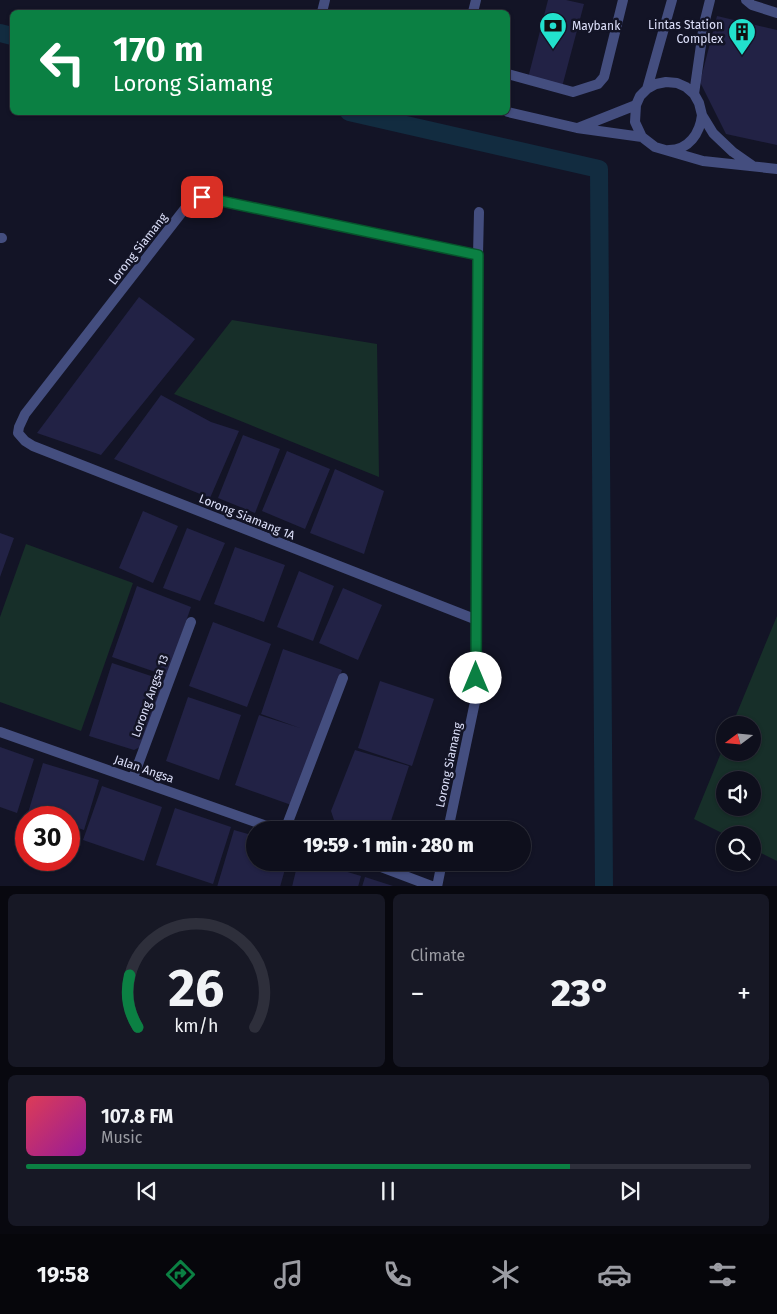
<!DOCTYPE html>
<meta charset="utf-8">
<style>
body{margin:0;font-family:"Fira Sans",sans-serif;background:#171825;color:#f1f3f6;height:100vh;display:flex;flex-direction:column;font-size:19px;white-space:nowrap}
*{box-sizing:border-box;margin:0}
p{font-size:16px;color:#9b9ca3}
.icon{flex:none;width:28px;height:28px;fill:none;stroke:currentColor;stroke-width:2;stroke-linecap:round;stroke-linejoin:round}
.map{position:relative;height:886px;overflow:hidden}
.details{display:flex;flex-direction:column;gap:8px;padding:8px;background:#08080f;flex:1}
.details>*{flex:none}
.hud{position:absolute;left:10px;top:10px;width:500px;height:105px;border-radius:8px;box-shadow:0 1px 4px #0004,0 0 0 1px #2e2f3b;background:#0b8043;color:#fff;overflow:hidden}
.needle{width:32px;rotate:254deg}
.fabs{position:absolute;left:716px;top:716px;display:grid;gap:10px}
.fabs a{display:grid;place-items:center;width:45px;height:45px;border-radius:50%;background:#0e0f1c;box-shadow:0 1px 4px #0004,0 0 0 1px #2e2f3b;font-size:25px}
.speed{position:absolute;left:15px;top:806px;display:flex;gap:10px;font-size:25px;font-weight:700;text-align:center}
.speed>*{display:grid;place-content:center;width:65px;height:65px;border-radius:50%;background:#0e0f1c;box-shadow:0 1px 4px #0004,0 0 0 1px #2e2f3b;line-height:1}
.speed .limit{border:8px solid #d22;background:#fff;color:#111}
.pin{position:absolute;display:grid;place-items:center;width:42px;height:42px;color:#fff;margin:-21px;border-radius:10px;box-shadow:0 2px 8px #0006}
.me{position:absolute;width:55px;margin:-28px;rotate:0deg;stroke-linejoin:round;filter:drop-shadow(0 0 4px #0008)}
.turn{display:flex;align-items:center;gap:18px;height:105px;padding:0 20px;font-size:22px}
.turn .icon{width:65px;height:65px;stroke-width:2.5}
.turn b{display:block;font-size:35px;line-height:42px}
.big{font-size:38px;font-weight:800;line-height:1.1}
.details .widget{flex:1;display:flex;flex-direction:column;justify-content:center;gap:8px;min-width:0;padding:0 18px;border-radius:8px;background:#171825}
.details .dial{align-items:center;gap:0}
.dial svg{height:130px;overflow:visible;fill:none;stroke:#2e2f3b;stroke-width:7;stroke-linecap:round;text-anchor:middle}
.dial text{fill:#f1f3f6;stroke:none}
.song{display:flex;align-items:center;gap:15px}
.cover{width:60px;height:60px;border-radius:8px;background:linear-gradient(135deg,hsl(350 70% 55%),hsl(300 70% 35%))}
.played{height:5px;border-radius:2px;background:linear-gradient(90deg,#0b8043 75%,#2e2f3b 75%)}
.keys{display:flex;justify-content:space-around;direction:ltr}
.heat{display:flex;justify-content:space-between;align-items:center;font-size:28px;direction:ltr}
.details .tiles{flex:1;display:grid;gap:8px;grid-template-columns:1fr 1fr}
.widget:last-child{grid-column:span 2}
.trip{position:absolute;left:246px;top:821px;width:285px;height:50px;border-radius:25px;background:#0e0f1c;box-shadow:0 1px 4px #0004,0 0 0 1px #2e2f3b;font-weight:800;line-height:50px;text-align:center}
.tab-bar{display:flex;height:80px;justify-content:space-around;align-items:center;background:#06060b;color:#9b9ca3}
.tab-bar .icon{width:35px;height:35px}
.tab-bar .current{color:#0b8043}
.tab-bar b{font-size:22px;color:#f1f3f6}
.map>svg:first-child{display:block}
.green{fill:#172f29;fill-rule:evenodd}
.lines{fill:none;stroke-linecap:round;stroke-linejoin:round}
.canal{stroke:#122c40;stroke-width:18}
.building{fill:#222245}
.street{stroke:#444e7f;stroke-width:10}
.route-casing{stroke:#07532c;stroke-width:12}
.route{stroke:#0b8043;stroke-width:9}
.labels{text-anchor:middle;stroke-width:5;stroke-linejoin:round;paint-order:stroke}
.poi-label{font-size:12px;fill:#dde0fa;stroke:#131426;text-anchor:end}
.street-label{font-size:12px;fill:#dde0fa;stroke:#131426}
</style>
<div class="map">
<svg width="777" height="887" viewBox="0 0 777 887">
<rect width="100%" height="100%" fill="#131426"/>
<!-- green -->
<path class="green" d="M232,320l145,24 2,133 -205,-83z
M26,544l107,39 -52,148 -81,-29v-85z
M777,616v245l-24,-12 -1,-14h-26l-32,-16 31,-76v9h27v-27h-20zM725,780h27v28h-27z"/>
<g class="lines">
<!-- canal -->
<path class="canal" d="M0,33l12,3
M349,112l250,57 5,718"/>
</g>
<!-- building -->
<path class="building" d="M548,0h18l18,4 -22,83 -34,-9z
M717,16l60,14v115l-51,-11 -26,-52z
M139,297l56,42 -94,116 -64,-22z
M161,395l50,27 28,9 -29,67 -96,-39z
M243,435l37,14 -25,64 -37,-15z
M287,451l43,18 -25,60 -43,-18z
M335,469l49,22 -20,63 -54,-21z
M143,511l35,15 -25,57 -34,-15z
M187,528l38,15 -25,58 -37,-13z
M0,533l14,5 -14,39z
M235,547l50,18 -21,57 -50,-18z
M299,571l35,15 -21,55 -36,-14z
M137,586l54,21 -24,69 -55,-19z
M343,588l39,17 -24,55 -39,-17z
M213,622l58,22 -24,63 -58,-21z
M283,649l59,21 -45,137 -62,-22 24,-70 41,13 -39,-14z
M112,663l54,18 -22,64 -10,5 -45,-14z
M380,681l54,18 -22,67 -54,-18z
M188,697l53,18 -22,65 -53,-19z
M0,747l34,12 -17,54 -17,-6z
M355,750l54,16 -21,64h-34l-19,-7 -4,-12z
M43,763l56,17 -15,50 -15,-5v-7h-25l-16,-5z
M102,786l60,21 -18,54 -61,-21z
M175,808l56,19 -18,57 -57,-19z
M234,830l21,6v26h32l-7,25h-63z
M298,862h16l47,14 -3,11h-66z
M365,877l28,9v1h-31z"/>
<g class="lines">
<!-- street -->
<path class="street" d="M746,0l6,5 25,8
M322,12l3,-12
M473,12l3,-12
M508,74l65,18 25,-8 6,-7 19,-77
M647,89l25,-89
M694,94l10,-70 6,-24
M508,112l69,16 65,9
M578,128l58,-23
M669,150c20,0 31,-17 33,-35
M753,166l-20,-14 -20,-19 -11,-18 -3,-12 -5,-9 -8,-7 -9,-4 -11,-1 -10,2 -9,5 -7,7 -4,9 -1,17 7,15 13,10 48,14 74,8
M0,238h2
M477,620l-444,-174 -8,-5 -7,-8 1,-6 6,-13 165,-212 12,-5 276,58
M0,732l278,98
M133,778l58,-156
M285,830l58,-152
M448,830l28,-133 2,-442 1,-43
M368,862l66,25
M437,887l5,-25"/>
</g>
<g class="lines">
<defs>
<path id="route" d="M202,197l276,58 -2,423"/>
</defs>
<!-- route casing -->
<use href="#route" class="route-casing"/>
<!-- route -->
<use href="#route" class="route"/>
</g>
<!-- icons -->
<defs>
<symbol id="bank-pin" viewBox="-11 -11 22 30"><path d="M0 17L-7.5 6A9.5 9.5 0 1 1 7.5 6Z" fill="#22e1cd" stroke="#131426"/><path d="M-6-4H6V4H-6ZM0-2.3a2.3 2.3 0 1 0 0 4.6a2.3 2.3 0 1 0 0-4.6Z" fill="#111"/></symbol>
<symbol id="building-pin" viewBox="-11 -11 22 30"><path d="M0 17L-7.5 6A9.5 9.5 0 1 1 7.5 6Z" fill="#22e1cd" stroke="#131426"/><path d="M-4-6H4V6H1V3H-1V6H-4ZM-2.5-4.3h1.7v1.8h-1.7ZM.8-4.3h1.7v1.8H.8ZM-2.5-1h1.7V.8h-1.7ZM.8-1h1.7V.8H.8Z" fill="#111"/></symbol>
</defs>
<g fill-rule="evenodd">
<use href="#bank-pin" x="537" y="10" width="32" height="43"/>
<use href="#building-pin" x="726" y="16" width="32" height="43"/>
</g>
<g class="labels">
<!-- poi labels -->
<g class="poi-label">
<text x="723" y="29">Lintas Station<tspan x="723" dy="14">Complex</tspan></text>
<text x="572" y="30" text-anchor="start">Maybank</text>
</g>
<!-- street labels -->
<g class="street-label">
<text transform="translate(138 249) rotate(-52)" y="4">Lorong Siamang</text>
<text transform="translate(247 517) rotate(22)" y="4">Lorong Siamang 1A</text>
<text transform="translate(150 696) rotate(-70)" y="4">Lorong Angsa 13</text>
<text transform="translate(449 765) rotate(-78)" y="4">Lorong Siamang</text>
<text transform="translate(144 769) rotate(19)" y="4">Jalan Angsa</text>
</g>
</g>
</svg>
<div class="fabs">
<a><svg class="needle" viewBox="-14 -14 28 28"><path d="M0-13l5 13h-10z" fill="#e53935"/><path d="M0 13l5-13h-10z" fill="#9b9ca3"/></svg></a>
<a><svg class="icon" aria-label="sound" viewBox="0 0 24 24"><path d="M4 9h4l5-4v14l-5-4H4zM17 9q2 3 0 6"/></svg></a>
<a><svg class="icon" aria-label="search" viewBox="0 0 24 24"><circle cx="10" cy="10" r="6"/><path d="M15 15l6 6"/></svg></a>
</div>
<div class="speed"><div class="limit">30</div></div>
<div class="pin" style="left:202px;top:197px;background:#d93025"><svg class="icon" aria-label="arrive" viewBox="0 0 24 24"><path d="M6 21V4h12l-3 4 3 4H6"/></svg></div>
<svg class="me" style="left:476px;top:678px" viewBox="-20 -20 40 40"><circle r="19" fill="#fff"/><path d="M0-13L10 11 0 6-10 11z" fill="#0b8043"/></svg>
<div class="trip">19:59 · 1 min · 280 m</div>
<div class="hud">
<div class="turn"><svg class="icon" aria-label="left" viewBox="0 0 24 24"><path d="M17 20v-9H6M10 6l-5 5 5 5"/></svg><div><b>170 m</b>Lorong Siamang</div></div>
</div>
</div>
<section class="details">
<div class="tiles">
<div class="widget dial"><svg viewBox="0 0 100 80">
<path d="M14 69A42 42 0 1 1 86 69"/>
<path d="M14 69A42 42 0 0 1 9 37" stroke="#0b8043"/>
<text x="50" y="56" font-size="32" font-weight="700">26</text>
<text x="50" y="72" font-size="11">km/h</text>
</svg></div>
<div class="widget"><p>Climate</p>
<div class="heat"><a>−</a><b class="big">23°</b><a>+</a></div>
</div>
<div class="widget">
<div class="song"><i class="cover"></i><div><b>107.8 FM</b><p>Music</p></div></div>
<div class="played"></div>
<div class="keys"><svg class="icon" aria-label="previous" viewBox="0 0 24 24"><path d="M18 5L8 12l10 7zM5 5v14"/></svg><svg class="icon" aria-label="pause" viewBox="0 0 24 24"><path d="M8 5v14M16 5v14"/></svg><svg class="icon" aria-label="next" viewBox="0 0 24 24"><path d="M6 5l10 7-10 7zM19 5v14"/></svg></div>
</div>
</div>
</section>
<nav class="tab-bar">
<b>19:58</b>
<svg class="icon current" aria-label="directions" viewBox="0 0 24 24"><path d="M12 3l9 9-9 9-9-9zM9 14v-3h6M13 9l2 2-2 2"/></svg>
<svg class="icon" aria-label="music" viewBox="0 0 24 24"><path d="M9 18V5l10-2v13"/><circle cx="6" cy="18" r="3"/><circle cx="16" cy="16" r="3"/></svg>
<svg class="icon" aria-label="phone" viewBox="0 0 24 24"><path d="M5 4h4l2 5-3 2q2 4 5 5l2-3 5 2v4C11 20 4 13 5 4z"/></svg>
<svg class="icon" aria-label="climate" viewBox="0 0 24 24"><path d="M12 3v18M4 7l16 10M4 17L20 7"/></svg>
<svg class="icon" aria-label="car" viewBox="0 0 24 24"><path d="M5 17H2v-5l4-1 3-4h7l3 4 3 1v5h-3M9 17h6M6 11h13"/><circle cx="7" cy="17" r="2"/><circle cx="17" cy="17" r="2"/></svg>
<svg class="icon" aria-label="filters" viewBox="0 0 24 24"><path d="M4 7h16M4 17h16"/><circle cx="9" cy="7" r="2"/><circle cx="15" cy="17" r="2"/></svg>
</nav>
